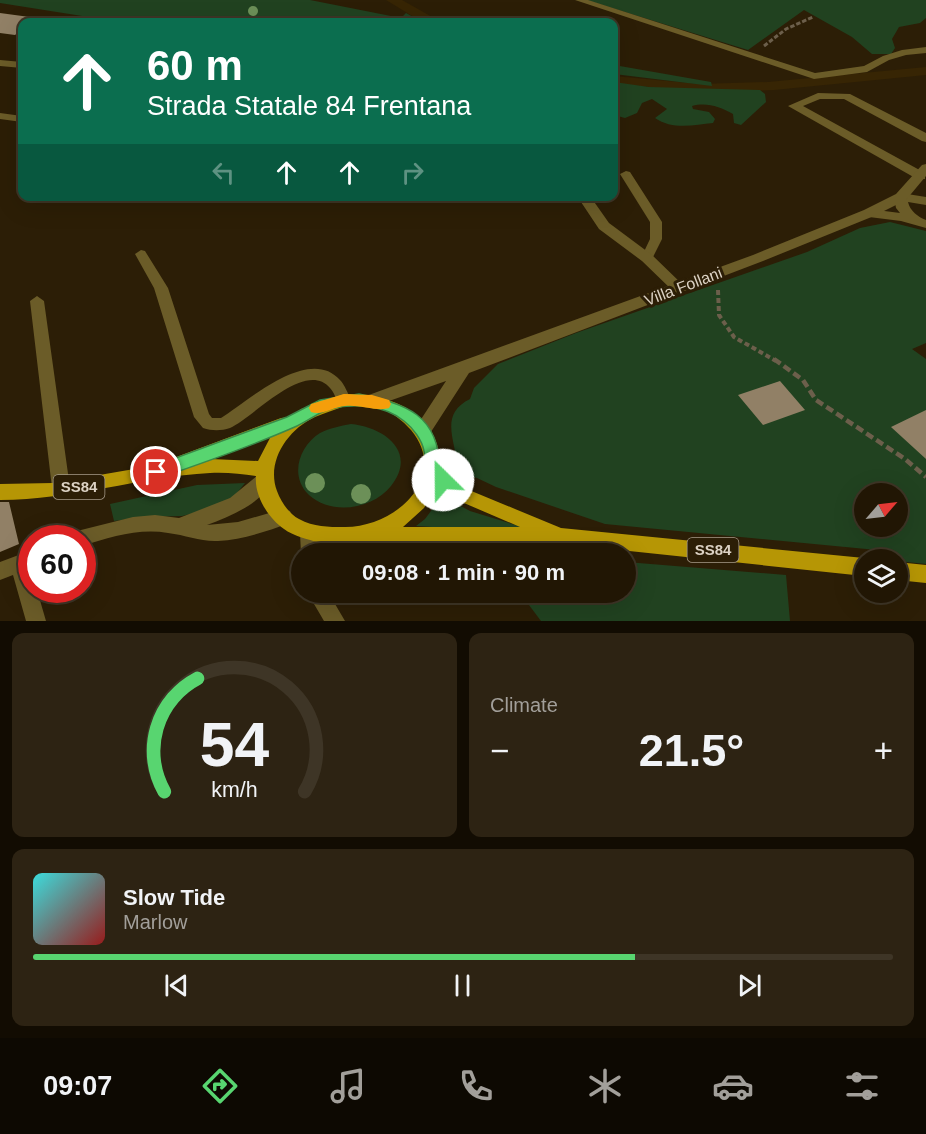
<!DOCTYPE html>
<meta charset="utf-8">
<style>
body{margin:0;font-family:Helvetica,sans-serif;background:#2d2313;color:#f1f3f6;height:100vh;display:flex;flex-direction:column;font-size:22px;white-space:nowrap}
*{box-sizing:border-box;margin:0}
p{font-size:20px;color:#a29f9a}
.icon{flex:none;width:33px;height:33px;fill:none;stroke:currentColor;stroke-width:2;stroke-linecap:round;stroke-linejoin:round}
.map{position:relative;height:621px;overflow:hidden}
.side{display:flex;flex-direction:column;gap:12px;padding:12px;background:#120c02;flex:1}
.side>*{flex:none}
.guide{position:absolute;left:18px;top:18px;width:600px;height:183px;border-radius:12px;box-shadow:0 6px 24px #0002,0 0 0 2px #3e3526;background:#0b6e4f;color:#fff;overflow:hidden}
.needle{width:39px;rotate:62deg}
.controls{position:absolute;left:854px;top:483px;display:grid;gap:12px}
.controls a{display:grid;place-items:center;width:54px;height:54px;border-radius:50%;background:#211604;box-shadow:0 6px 24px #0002,0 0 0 2px #3e3526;font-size:30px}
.speed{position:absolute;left:18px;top:525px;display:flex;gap:12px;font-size:30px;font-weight:700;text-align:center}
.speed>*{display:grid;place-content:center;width:78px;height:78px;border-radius:50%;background:#211604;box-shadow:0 6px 24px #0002,0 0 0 2px #3e3526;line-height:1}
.speed .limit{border:9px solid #d22;background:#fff;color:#111}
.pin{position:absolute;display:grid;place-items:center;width:51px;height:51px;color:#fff;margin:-26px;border:3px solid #fff;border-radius:50%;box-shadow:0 2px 6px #0007}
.me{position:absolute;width:66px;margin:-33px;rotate:337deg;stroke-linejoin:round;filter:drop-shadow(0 0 4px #0008)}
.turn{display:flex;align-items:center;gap:21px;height:126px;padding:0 30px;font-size:27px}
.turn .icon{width:78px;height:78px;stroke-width:2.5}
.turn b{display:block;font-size:42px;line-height:51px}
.lanes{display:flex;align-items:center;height:57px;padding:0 30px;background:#0003;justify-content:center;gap:30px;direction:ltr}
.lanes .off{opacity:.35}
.big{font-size:45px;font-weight:800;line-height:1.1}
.side .widget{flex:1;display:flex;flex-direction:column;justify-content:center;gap:9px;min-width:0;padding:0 21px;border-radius:12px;background:#2d2313}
.side .dial{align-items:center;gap:0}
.dial svg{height:156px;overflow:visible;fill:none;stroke:#3e3526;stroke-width:7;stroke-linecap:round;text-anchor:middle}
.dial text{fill:#f1f3f6;stroke:none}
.song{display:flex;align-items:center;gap:18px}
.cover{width:72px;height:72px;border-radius:9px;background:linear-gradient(135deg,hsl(180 70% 55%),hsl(0 70% 35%))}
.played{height:6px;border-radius:3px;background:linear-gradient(90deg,#58d570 70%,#3e3526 70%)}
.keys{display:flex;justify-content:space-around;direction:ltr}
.heat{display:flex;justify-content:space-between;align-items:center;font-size:33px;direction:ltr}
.side .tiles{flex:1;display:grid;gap:12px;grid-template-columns:1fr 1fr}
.widget:last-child{grid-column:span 2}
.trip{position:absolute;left:291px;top:543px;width:345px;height:60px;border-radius:30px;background:#211604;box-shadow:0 6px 24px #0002,0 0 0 2px #3e3526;font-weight:800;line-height:60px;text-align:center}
.dock{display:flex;height:96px;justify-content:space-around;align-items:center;background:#0d0902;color:#a29f9a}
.dock .icon{width:42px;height:42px}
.dock .current{color:#58d570}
.dock b{font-size:27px;color:#f1f3f6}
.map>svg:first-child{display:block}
.built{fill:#372504}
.green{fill:#214220;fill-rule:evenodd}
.building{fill:#918066}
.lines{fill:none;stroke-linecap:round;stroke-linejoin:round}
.path-far2{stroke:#6c5f4b;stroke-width:3;stroke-dasharray:4.5 2;stroke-linecap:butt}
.path-far1{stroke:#6c5f4b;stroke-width:4;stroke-dasharray:5 3;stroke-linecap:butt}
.path{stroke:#6c5f4b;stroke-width:4.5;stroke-dasharray:8 4;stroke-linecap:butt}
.service{fill:#6b5c28;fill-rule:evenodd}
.minor{fill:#6b5c28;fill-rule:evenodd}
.tertiary{fill:#6b5c28;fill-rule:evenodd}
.primary{fill:#b69605;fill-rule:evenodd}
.tree{fill:#6c9058}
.route{fill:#58d570;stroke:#398a49;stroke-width:1.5}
.slow{fill:#f59e0b}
.labels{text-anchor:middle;stroke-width:6;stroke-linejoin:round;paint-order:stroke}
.shield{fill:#2c1e06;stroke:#a79c8b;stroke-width:1.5}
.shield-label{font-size:15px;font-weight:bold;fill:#dcd2c4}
.street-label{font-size:16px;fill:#dcd2c4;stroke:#2c1e06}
</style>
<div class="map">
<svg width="926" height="621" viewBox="0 0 926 621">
<rect width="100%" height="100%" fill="#2c1e06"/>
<!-- built -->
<path class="built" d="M386,0h16l39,22h-19z
M926,67v8l-152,15 -73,3 -87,-10v-7l85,8 69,-2z"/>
<!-- green -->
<path class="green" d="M0,0h310l91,18 5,-5 16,9h-302l-120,-19z
M586,0h340v18l-6,5 -21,4 -7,12 3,9 -4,6h-19l-20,-17 -48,-27 -56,40z
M614,65l97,17 1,4 -98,-12z
M614,82l35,5 111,3 5,4 1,8 -25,23 -7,-2 -1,-9c-13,-7 -26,-12 -41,-8l1,3 16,3 6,7 -2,4c-19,2 -41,7 -58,-5l12,-9 -15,-10 -10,4 -5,10 -12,5 -11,-3z
M890,222l36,9v112l-14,6 14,10v205l-29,-3 -10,-10 -282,-27 -109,-37 -19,-9 -20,-5c2,-29 -21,-57 13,-74l4,-11 24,-24 78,-31 231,-81 53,-24zM864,494h33v32h-33z
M351,424c33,3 67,28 40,62 -18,23 -59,30 -82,9 -20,-19 -10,-49 11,-62 10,-5 20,-7 31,-9z
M245,483l-16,20 -22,7 -25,6 -39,1 -29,4 -4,-17 87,-19z
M442,496l28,15 55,17v5l-109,-7 9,-7z
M626,562l160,13 4,46h-249l-21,-28 106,-1z"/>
<!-- building -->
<path class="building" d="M0,13l37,5 -6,4h-9v7l-7,6 -15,-2z
M780,381l25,29 -42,15 -25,-30z
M926,410v49l-35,-32z
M0,502h9l10,42 -19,8z"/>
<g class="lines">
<!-- path-far2 -->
<path class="path-far2" d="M764,46l22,-17 27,-12"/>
<!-- path-far1 -->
<path class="path-far1" d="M718,290l1,25 15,22 42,24"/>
<!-- path -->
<path class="path" d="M774,359l29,21 13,20 89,59 21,18"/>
<!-- service -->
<path class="service" d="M575,0h13l227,73 49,-7 19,-10 19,-6 24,-3v6l-20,2 -17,5 -22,12 -53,7z
M626,171l4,1 32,50v17l-11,22 -4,1 -6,-4 9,-19v-17l-30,-48z
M141,250l4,1 23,37 41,126 3,4h9c27,-17 88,-73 119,-38 5,5 8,14 11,20l-2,4h-10c-3,-5 -5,-12 -9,-16 -25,-29 -77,30 -100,40 -9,3 -18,3 -27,0l-9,-11 -40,-129 -19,-34z"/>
<!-- minor -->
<path class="minor" d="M0,60l22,2v6l-22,-2z
M818,93l32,1 76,39v9l-4,-1 -78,-42h-24l-17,7 122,67v6h-8l-129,-73z
M0,113l22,3v6l-22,-3z
M901,193l25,4v8l-18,-3c2,9 10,15 18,18v8l-25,-7 -32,-4 -7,-4 7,-4 31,4 -4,-5 -2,-11z
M577,196h13l19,27 43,32 31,30 2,3 -2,3h-10l-31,-30 -43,-32z
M37,296l7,5 26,187 -3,5 -6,3 -6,-3 -3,-5 -22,-187z
M264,473l6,2 3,5c-12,24 -42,36 -66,45l31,-3 45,-13 7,2 2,6 -2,6c-23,8 -47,17 -72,18 -17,1 -32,-6 -50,-8 -29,-5 -58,4 -86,13v-8h-11l2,-6 60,-15 22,-2 24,3 51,-20 28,-23z
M309,525l7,2 5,27h-20l-1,-21 2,-6z
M32,550v40h5l9,31h-20l-13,-46 -13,5v-18z
M307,592h21l17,29h-21z"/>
<!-- tertiary -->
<path class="tertiary" d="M926,164v12l-20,24 -32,16 -111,45 -294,112 -40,62 -6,2 -6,-2 -3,-5 32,-49 -74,26 -6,-1 -2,-5 2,-5 387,-141 111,-45 32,-16 26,-29z"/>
<!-- primary -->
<path class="primary" d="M344,394c49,0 97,19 97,76l28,20 92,38 303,30 3,2h-3v16l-301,-32 -244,-1c-11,-4 -26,-7 -35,-14 -16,-11 -30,-34 -28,-53 -15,-2 -30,-4 -46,-3 -71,4 -138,27 -210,27v-16l53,-1 116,-20 2,-4 110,-41 9,-1 11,-8zM345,406c12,0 24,0 36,3 11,3 22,12 30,21 40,49 -18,98 -67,97 -16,0 -30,0 -45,-8 -10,-5 -18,-17 -22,-28 -11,-29 10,-61 38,-74 9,-4 20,-7 30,-11zM271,436l-13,25 -47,-2zM437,486l20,14 63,27h-117l21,-19z
M897,562l29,3v18l-29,-3z"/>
</g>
<!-- trees -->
<g class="tree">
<circle cx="253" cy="11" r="5"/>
<circle cx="315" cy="483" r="10"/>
<circle cx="361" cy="494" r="10"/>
</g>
<!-- route -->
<path class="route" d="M359,394c47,10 80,20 81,76l11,10 -3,5 -5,2c-24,-8 -15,-17 -19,-36 -2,-11 -11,-23 -20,-30 -19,-16 -50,-18 -74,-12 -11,3 -22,12 -33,17 -45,20 -94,37 -141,53l-5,-2 -3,-5 3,-5 136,-50 33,-17z"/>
<!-- slow -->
<path class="slow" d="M344,394l28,1 17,5 2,4 -2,4c-11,4 -31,-4 -44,-2 -12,1 -23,10 -34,6l-2,-4 2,-4z"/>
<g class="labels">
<!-- shield labels -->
<g class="shield">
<rect x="53.5" y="475" width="51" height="24" rx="4.5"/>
<rect x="687.5" y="538" width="51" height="24" rx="4.5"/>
</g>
<g class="shield-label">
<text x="79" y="492">SS84</text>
<text x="713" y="555">SS84</text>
</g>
<!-- street labels -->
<g class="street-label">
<text transform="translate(683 286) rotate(-21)" y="6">Villa Follani</text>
</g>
</g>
</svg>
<div class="controls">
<a><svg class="needle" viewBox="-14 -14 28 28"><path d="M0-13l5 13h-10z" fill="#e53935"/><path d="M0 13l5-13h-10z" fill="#a29f9a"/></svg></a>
<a><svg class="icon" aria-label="layers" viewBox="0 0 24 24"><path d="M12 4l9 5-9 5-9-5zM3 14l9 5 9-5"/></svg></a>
</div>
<div class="speed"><div class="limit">60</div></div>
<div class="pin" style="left:156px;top:472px;background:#d93025"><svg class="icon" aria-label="arrive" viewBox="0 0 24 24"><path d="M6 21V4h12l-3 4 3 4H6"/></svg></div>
<svg class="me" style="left:443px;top:480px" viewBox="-20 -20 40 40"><circle r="19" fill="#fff"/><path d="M0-13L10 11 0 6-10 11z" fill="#58d570"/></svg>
<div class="trip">09:08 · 1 min · 90 m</div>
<div class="guide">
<div class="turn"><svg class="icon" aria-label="ahead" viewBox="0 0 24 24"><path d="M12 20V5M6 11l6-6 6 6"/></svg><div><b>60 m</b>Strada Statale 84 Frentana</div></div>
<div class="lanes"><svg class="icon off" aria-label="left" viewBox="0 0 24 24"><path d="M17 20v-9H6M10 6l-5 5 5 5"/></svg><svg class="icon" aria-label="ahead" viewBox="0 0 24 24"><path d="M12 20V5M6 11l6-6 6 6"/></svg><svg class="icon" aria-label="ahead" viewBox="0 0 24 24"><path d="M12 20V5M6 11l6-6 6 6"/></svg><svg class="icon off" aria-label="right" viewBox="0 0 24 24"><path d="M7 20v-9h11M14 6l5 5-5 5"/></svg></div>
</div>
</div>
<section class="side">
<div class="tiles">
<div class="widget dial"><svg viewBox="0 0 100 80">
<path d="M14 69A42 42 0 1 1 86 69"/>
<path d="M14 69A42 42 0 0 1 31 11" stroke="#58d570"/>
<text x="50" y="56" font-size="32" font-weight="700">54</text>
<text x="50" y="72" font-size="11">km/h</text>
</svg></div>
<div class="widget"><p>Climate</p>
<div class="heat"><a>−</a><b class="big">21.5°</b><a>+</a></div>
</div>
<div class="widget">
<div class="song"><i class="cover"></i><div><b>Slow Tide</b><p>Marlow</p></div></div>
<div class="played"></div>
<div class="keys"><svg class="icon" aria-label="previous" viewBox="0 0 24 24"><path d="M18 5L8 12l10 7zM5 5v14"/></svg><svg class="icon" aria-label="pause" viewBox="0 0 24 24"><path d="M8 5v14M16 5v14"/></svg><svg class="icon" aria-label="next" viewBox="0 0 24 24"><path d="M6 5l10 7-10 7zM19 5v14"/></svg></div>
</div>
</div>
</section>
<nav class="dock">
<b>09:07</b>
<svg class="icon current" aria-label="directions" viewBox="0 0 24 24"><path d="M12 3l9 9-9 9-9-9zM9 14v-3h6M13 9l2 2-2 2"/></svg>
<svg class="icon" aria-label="music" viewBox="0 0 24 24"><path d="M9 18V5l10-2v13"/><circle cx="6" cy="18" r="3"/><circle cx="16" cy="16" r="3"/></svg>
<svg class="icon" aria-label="phone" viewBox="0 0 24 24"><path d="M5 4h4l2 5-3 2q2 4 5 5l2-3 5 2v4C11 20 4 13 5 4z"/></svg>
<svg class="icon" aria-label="climate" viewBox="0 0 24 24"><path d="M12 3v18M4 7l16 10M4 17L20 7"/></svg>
<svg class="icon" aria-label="car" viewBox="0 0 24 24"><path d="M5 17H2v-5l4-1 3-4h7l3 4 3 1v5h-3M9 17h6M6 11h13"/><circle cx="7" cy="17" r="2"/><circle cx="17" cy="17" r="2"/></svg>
<svg class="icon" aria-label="filters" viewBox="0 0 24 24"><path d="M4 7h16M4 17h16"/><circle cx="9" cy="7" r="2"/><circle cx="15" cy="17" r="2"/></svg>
</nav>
